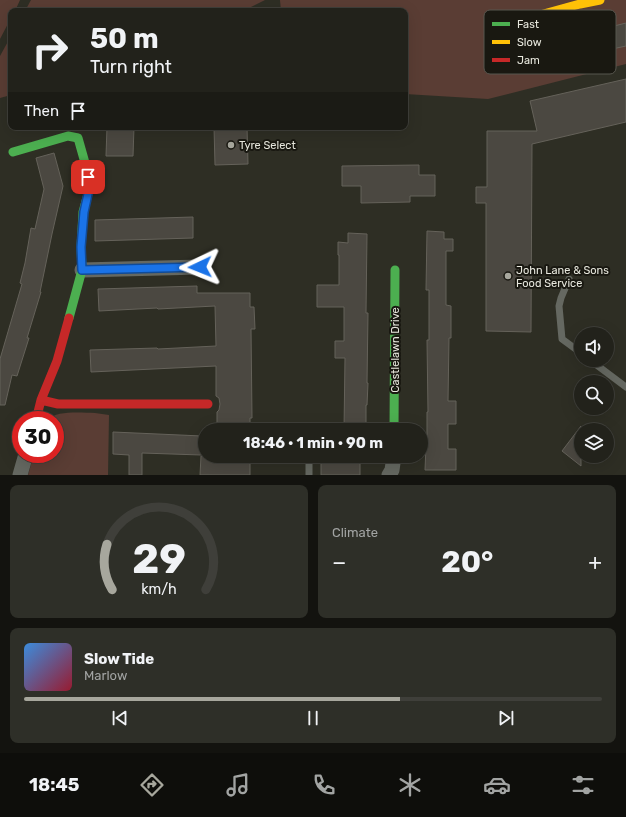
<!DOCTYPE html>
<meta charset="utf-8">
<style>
body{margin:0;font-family:Rubik,sans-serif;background:#2e2f28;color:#f1f3f6;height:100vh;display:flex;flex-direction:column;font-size:15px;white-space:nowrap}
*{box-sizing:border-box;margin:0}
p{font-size:13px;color:#a2a4a3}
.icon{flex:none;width:22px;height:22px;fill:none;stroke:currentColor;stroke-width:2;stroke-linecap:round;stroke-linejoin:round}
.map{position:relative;height:475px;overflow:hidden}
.details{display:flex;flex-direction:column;gap:10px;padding:10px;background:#13130f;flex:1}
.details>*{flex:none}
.banner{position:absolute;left:8px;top:8px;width:400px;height:122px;border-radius:8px;box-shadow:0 4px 16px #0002,0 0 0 1px #3f3f3a;background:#22221b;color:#f1f3f6;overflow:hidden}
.tools{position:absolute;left:574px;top:327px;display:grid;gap:8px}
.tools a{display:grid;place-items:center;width:40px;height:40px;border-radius:50%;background:#22221b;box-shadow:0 4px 16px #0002,0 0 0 1px #3f3f3a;font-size:20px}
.speed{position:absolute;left:12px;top:411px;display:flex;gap:8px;font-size:20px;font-weight:700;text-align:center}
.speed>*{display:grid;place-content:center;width:52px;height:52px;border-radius:50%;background:#22221b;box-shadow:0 4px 16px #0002,0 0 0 1px #3f3f3a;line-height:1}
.speed .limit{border:6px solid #d22;background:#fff;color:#111}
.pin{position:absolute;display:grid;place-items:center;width:34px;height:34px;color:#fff;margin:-17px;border-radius:8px;box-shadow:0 2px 6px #0006}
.me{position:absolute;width:44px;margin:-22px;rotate:268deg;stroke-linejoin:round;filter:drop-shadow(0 0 3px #0008)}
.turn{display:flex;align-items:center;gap:14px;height:84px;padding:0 16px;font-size:18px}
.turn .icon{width:52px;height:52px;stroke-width:2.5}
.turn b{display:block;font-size:28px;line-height:34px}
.then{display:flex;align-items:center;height:38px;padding:0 16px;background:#0003;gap:8px;font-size:15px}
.big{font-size:30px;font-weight:700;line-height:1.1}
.details .card{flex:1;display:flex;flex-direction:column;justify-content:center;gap:6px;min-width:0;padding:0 14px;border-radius:8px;background:#2e2f28}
.details .dial{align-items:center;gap:0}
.dial svg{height:104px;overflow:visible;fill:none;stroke:#3f3f3a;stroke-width:7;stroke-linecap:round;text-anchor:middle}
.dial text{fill:#f1f3f6;stroke:none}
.song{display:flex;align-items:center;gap:12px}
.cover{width:48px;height:48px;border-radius:6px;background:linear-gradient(135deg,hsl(210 70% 55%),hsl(350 70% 35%))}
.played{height:4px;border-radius:2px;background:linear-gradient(90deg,#a7a79d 65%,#3f3f3a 65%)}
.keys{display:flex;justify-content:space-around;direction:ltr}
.heat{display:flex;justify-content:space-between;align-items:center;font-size:22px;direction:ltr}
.details .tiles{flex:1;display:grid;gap:10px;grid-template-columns:1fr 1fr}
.card:last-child{grid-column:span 2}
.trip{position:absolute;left:198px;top:423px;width:230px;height:40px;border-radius:20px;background:#22221b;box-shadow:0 4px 16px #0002,0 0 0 1px #3f3f3a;font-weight:700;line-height:40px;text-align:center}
.dock{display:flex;height:64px;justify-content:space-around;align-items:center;background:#0e0e0b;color:#a2a4a3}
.dock .icon{width:28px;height:28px}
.dock .active{color:#a7a79d}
.dock b{font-size:18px;color:#f1f3f6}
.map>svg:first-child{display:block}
.green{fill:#5a3d34}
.building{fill:#4b4841;stroke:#65625a}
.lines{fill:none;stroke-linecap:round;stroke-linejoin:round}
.lane{stroke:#656861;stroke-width:7}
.street{stroke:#656861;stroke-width:15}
.fast{stroke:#4caf50;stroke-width:9}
.slow{stroke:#ffc107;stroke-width:9}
.jam{stroke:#c62828;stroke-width:9}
.route-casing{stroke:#114b97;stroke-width:10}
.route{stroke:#1a73e8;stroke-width:7}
.poi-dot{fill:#a7a79d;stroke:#191811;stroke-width:1.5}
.labels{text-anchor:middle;stroke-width:4;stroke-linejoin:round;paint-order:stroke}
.poi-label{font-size:11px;fill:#e8e8de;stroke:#191811;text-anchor:start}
.street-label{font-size:11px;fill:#e8e8de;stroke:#191811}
.key{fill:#191811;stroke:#57564e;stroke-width:1}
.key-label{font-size:11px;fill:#e8e8de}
</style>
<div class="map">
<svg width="626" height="475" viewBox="0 0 626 475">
<rect width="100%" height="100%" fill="#2e2e24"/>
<!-- green -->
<path class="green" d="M0,0h20l-5,11h-4v7l-11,21z
M31,0h234l-22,11h-218z
M280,0h346v64l-138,35 -83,-5v-83h-124z
M11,36v59l-11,3v-42z
M95,413l14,2 -1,60h-80l6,-21h21v-34h-8c10,-10 35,-7 48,-7z"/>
<!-- building -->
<path class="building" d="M626,23v23l-111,24 -5,-21 100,-22z
M626,79v43l-94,22 -1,188 -45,-1v-128h-10v-16h11v-56h50l-7,-30z
M107,127h27l-1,29h-27z
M214,127h33l1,37 -33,1z
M54,153l9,33 -11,48 -12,58h1l-14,46h2l-12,38 -5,-1 -7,30h-5v-46l22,-75 -2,-1 5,-20 6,-35 4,1 9,-40 -8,-31z
M419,165v10h16v21h-25v6l-49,1v-17h-19v-20z
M193,217v21l-98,3v-21z
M427,231l17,1v7h9v12h-7v54l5,1v32h-2l-1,63h8v23h-8v25h8v21h-31l1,-24h1v-34h1l-1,-72h2v-50h-3z
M348,233l19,1 -1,79h2l-1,70h1l-1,22h-1v25h-22l1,-72h-10v-17h9v-34h-27v-22h22v-30h-1v-13l10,1z
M197,286v7h53v14h4l1,22h-4l1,89h-2v12h-33v-18l2,-2 1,-6 -1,-6 -3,-2v-30l-125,6 -1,-22 67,-2 1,1 58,-3 -1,-40 -57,3 -1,-1 -58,3 -1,-22z
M581,426v40l-19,-15z
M113,432l89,4 -1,19 -59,-2v22h-13v-20l-16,-1z
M201,456h49v19h-50z
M321,456h39v19h-39z"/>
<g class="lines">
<!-- lane -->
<path class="lane" d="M569,279l-8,19 -2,8 3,33 19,14
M590,360l36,27
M309,475v-19"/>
<!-- street -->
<path class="street" d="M82,270l118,-3
M20,475l6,-21
M389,475l3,-5 2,-14"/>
<!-- fast -->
<path class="fast" d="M13,152l55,-16 10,2 11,39 -1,17 -5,18 -2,35 1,23 -13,48
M394,430l1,-160"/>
<!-- slow -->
<path class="slow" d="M489,46l4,-18 87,-24 20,-4"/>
<!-- jam -->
<path class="jam" d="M41,400l17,4h150
M36,420l5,-20 16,-39 12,-43"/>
</g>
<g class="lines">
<defs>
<path id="route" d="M88,177v17l-4,18 -3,35 1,23 118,-3"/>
</defs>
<!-- route casing -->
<use href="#route" class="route-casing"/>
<!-- route -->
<use href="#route" class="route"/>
</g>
<!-- markers -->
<g class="poi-dot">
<circle cx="231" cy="145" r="4"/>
<circle cx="508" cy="276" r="4"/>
</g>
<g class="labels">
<!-- poi labels -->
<g class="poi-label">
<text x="239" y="149">Tyre Select</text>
<text x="516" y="274">John Lane &amp; Sons<tspan x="516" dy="13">Food Service</tspan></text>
</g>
<!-- street labels -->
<g class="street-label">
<text transform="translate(395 350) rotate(-90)" y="4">Castlelawn Drive</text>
</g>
</g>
<!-- legend -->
<rect x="484" y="10" width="132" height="64" rx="6" class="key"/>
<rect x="492" y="22" width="18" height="4" fill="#4caf50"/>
<rect x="492" y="40" width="18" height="4" fill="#ffc107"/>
<rect x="492" y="58" width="18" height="4" fill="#c62828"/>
<g class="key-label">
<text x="517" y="28">Fast</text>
<text x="517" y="46">Slow</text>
<text x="517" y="64">Jam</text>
</g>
</svg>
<div class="tools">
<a><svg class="icon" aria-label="sound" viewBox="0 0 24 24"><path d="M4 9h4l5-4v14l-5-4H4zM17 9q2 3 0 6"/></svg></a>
<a><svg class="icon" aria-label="search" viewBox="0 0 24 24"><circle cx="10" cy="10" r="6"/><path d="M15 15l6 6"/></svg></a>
<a><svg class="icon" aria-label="layers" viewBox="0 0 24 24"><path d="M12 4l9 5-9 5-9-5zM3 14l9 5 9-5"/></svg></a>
</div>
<div class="speed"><div class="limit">30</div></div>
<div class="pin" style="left:88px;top:177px;background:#d93025"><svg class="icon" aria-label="arrive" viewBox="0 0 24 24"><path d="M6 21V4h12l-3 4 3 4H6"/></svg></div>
<svg class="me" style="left:200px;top:267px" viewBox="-20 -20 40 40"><path d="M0-17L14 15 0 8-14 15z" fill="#1a73e8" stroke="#fff" stroke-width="4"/></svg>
<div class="trip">18:46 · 1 min · 90 m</div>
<div class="banner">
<div class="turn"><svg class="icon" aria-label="right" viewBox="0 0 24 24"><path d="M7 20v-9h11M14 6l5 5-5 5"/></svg><div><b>50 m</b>Turn right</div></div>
<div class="then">Then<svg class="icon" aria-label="arrive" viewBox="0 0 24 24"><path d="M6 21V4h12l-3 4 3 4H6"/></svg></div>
</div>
</div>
<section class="details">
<div class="tiles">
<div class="card dial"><svg viewBox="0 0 100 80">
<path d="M14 69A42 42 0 1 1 86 69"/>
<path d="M14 69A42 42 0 0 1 10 34" stroke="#a7a79d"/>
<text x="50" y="56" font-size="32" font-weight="700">29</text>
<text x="50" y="72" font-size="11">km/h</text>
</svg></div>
<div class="card"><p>Climate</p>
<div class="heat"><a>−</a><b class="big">20°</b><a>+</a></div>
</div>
<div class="card">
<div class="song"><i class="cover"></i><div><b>Slow Tide</b><p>Marlow</p></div></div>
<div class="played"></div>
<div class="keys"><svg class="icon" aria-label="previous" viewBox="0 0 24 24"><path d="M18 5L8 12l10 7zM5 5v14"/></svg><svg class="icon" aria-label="pause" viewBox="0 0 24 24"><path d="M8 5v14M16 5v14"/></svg><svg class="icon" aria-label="next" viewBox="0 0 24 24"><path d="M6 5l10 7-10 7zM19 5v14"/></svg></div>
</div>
</div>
</section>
<nav class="dock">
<b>18:45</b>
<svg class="icon active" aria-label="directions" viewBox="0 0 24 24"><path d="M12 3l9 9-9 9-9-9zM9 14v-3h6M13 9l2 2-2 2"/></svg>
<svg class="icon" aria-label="music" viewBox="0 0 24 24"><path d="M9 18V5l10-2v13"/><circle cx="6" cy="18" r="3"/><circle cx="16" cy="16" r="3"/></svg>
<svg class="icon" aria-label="phone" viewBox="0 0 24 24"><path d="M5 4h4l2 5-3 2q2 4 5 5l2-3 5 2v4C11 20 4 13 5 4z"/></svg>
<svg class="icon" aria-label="climate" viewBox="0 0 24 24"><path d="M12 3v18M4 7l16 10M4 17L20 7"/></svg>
<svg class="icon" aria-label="car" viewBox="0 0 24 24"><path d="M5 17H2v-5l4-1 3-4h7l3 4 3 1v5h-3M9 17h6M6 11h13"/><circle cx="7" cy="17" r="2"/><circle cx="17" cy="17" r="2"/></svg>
<svg class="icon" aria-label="filters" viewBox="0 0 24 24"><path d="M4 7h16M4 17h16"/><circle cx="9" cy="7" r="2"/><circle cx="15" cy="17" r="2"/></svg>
</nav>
